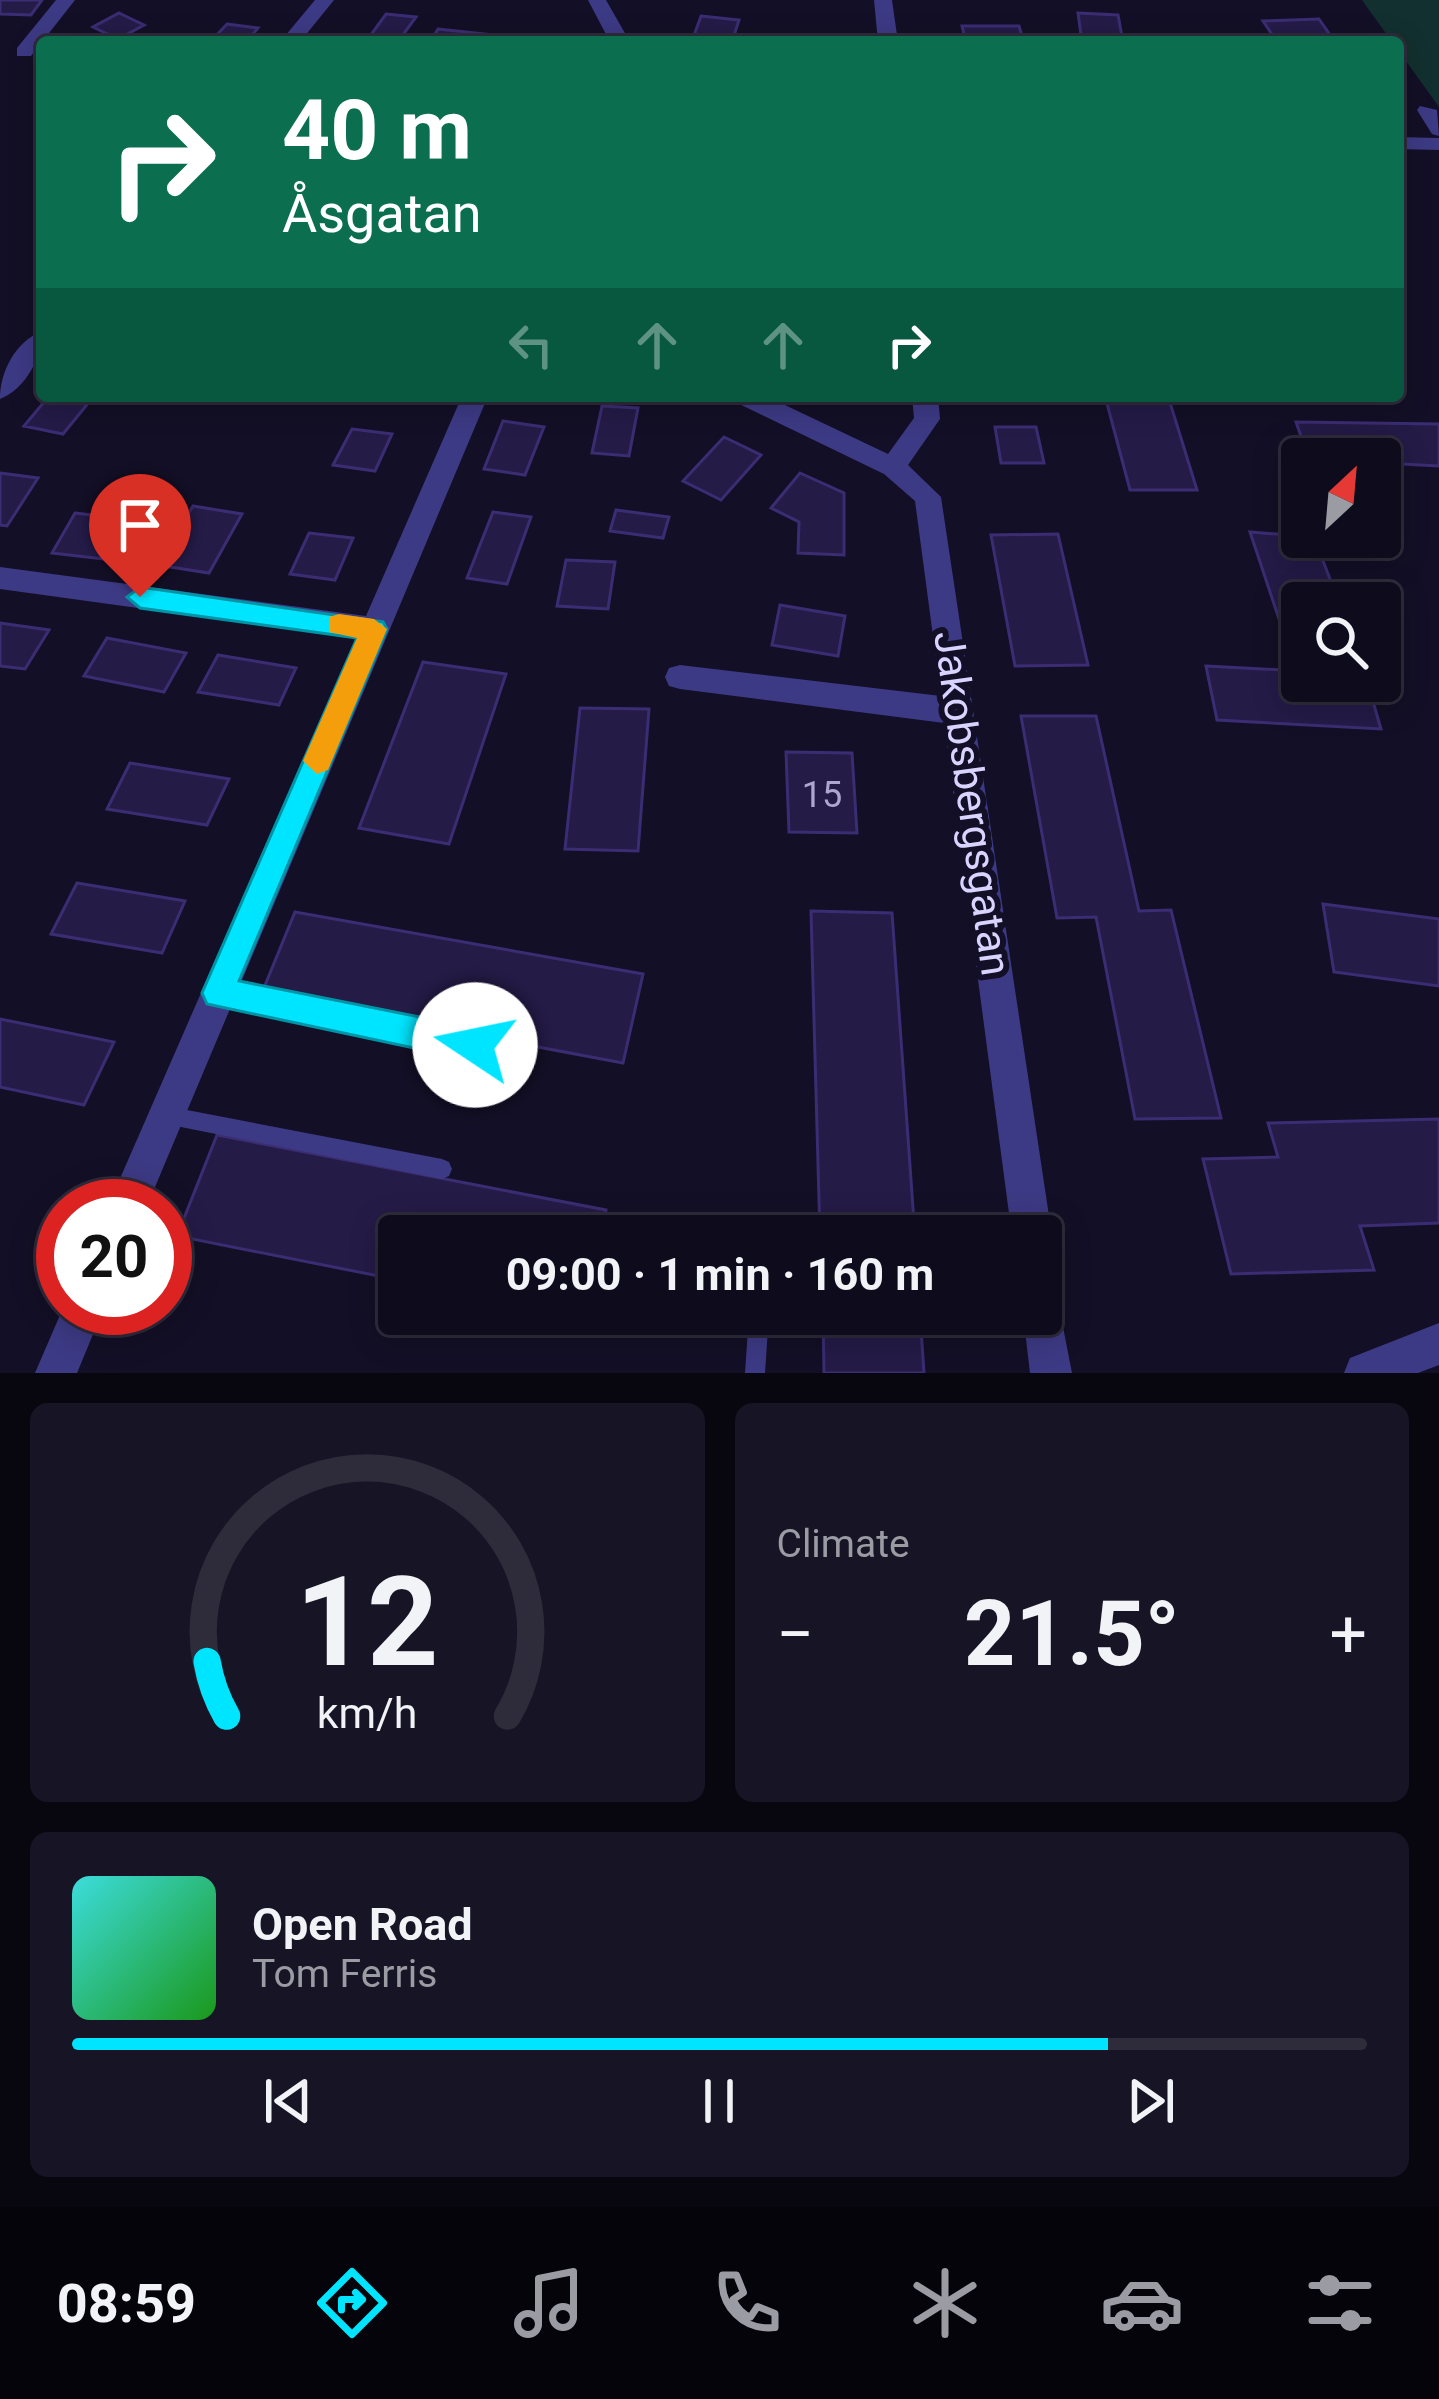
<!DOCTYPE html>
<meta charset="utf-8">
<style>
body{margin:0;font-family:Roboto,sans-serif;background:#171425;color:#f1f3f6;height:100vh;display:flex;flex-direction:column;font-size:45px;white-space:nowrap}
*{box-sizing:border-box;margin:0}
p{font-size:39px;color:#9b9ba3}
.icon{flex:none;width:66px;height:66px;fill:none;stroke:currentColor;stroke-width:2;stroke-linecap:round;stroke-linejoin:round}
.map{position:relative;height:1373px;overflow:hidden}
.panel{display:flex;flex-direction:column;gap:30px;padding:30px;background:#08060f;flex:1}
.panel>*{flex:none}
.banner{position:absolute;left:36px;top:36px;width:1368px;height:366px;border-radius:12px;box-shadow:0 6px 30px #0003,0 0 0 3px #2e2b3b;background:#0b6e4f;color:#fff;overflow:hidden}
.needle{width:78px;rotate:26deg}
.tools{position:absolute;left:1281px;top:438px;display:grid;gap:24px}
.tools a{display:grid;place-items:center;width:120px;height:120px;border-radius:12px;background:#0e0b1c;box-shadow:0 6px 30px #0003,0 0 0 3px #2e2b3b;font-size:60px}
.speed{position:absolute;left:36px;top:1179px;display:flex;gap:24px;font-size:60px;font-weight:700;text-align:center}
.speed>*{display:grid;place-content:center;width:156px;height:156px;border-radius:50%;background:#0e0b1c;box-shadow:0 6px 30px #0003,0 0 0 3px #2e2b3b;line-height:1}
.speed .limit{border:18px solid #d22;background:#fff;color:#111}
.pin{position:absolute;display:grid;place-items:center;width:102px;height:102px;color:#fff;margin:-123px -51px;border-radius:50% 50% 50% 0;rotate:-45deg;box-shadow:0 0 12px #0007}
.pin .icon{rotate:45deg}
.me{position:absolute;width:132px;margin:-66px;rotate:281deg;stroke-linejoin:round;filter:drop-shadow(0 0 9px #0008)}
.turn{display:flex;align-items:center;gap:42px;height:252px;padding:0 48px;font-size:54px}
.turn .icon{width:156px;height:156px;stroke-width:2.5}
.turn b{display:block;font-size:84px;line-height:102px}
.lanes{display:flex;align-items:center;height:114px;padding:0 48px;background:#0003;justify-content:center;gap:60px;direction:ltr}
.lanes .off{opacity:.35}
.big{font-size:90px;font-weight:700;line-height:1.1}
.panel .tile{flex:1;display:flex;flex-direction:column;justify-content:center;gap:18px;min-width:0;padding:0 42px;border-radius:18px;background:#171425}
.panel .dial{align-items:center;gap:0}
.dial svg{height:312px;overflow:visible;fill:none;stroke:#2e2b3b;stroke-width:7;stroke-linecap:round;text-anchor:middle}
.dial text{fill:#f1f3f6;stroke:none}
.song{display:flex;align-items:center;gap:36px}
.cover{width:144px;height:144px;border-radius:18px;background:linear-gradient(135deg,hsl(180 70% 55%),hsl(120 70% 35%))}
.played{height:12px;border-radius:6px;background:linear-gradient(90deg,#00e5ff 80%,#2e2b3b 80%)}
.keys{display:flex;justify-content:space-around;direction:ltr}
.heat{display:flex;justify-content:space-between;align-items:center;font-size:66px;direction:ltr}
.panel .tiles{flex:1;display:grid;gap:30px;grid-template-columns:1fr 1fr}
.tile:last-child{grid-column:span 2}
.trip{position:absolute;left:378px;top:1215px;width:684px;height:120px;border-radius:12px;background:#0e0b1c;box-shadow:0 6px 30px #0003,0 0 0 3px #2e2b3b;font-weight:700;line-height:120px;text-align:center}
.tab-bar{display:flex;height:192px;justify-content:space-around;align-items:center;background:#06040b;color:#9b9ba3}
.tab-bar .icon{width:84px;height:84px}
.tab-bar .on{color:#00e5ff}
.tab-bar b{font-size:54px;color:#f1f3f6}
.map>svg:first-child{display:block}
.green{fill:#12302f}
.building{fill:#241b47;stroke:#3b2d73;stroke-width:3}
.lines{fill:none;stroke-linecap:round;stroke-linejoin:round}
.service{fill:#3d3a85;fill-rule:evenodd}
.minor{fill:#3d3a85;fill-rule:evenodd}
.route{fill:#00e5ff;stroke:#0095a6;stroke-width:3}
.slow{fill:#f59e0b}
.labels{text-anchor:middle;stroke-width:12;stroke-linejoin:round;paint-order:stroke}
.number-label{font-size:36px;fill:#aca6d1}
.street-label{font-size:42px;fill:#d9d4ff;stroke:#130f26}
</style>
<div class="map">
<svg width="1439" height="1373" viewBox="0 0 1439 1373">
<rect width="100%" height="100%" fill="#130f26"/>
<!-- green -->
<path class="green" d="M1362,0h77v107l-41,-57v-8h-6z"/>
<!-- building -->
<path class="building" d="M0,0h42l-11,15 -31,-1z
M119,13l25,12 -26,14 -25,-12z
M1078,13l40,2 5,27h-41z
M386,14l30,3 -16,22 -30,-3z
M701,16l38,4 -7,22 -40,-1z
M1319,19l16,23h-58l-14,-21z
M227,24l31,4 -12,14 -34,-2z
M962,26h57l5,16h-58z
M438,29l56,6 -4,7h-60z
M49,396h45l-31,38 -39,-8z
M1105,396h63l29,94h-67z
M602,406l36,2 -9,48 -37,-3z
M503,421l41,6 -19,48 -41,-6z
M1296,422l143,2v42l-130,-7z
M995,427h41l8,36h-43z
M352,429l40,5 -17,37 -42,-6z
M724,437l37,18 -40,45 -38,-19z
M0,473l38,5 -31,48 -7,-1z
M800,473l44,20v62l-46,-2 1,-31 -28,-14z
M193,506l49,8 -33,59 -51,-8z
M616,510l53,7 -6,21 -53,-7z
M493,512l38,5 -24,67 -40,-6z
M75,513l51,6 -23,40 -51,-6z
M1250,532l64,5 25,66h-37v52h-11z
M309,533l44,5 -18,42 -45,-6z
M1058,534l30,131 -73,1 -24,-131z
M566,560l49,2 -7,47 -51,-3z
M780,605l65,11 -7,40 -66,-11z
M0,623l49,7 -24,39 -25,-3z
M107,638l79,15 -22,39 -80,-16z
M218,655l78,13 -17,37 -81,-13z
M423,662l83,12 -57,170 -90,-16z
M1206,666l96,5v10h65l14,48 -164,-9z
M580,708l69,1 -11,142 -73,-2z
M1021,716h75l43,195 32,-1 50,208 -86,1 -39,-202 -39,1z
M786,752l66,1 5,80 -68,-1z
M130,763l99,16 -22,46 -100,-16z
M77,883l108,18 -23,52 -111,-19z
M1323,904l116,15v67l-105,-14z
M811,911l81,2 23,323h-95z
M295,912l348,62 -20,89 -362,-68z
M0,1019l114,23 -30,63 -84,-18z
M1439,1119v104l-79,3 14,44 -143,4 -28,-115 75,-2 -10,-34z
M217,1135l389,75 -5,26h-202v44l-222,-44z
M823,1314h97l4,59h-100z"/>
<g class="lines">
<!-- service -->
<path class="service" d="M218,984l257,52 6,3 3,6 -3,6 -6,3 -257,-52 -6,-3 -3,-6 3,-6z
M166,1106l276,53 7,3 3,7 -3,7 -7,3 -276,-55 -7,-2 -2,-7 2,-7z
M749,1314h20l-4,59h-20z"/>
<!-- minor -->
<path class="minor" d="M56,0h19l-44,56h-14v-8z
M315,0h19l-34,42h-20z
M588,0h18l24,42h-20z
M874,0h18l6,42h-20z
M1420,106l17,4 2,26 -7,-2 -15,-24z
M1398,137l41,1v12l-41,-1z
M42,331c0,26 -16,58 -42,68 0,-27 15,-57 42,-68z
M462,396h26l-341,810h-39l248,-568 -356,-49v-22l366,49z
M731,396h35l122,58 26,-36 -2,-22h26l2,23 -32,46 33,32 111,739 -11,16v-16h-29l-68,-513 -264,-34 -11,-3 -4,-9 4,-9 11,-3 261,31 -26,-195 -31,-27 -149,-72z
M1041,1280l14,6 17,87h-42l-7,-59h18z
M63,1308h41l-27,65h-42z
M1439,1323v42l-21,8h-74l6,-15z"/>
</g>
<!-- route -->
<path class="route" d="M140,587l243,35 4,7 -148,352 236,47 12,5 4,12 -4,11 -12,5 -268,-57 -5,-11 155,-355 -217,-30 -13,-11z"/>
<!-- slow -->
<path class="slow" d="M339,614l35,5 13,10 -59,141 -11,4 -14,-13 54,-123 -28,-6v-15z"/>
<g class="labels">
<!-- number labels -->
<g class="number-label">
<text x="822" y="807">15</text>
</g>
<!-- street labels -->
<g class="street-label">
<text transform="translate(973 803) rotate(82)" y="15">Jakobsbergsgatan</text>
</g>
</g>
</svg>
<div class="tools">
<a><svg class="needle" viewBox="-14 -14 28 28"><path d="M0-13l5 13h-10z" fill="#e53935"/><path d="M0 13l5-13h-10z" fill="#9b9ba3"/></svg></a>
<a><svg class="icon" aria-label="search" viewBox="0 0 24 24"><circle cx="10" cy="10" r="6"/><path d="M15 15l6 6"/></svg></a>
</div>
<div class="speed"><div class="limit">20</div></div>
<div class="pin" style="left:140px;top:597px;background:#d93025"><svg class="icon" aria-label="arrive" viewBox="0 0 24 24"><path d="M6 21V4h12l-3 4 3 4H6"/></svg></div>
<svg class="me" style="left:475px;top:1045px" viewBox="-20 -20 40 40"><circle r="19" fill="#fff"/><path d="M0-13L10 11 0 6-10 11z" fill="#00e5ff"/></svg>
<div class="trip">09:00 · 1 min · 160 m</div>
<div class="banner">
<div class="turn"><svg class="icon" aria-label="right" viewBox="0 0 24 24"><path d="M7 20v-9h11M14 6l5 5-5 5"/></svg><div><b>40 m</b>Åsgatan</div></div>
<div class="lanes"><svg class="icon off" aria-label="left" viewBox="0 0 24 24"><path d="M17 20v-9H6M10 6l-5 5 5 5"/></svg><svg class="icon off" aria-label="ahead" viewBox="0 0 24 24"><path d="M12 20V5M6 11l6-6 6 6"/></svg><svg class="icon off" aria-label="ahead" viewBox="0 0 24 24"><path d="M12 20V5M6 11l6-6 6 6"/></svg><svg class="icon" aria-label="right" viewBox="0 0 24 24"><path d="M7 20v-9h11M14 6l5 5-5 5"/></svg></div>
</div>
</div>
<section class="panel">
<div class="tiles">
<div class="tile dial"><svg viewBox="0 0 100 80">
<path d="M14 69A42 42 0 1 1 86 69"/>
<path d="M14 69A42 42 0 0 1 9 55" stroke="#00e5ff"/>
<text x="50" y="56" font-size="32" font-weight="700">12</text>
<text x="50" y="72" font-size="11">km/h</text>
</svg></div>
<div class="tile"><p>Climate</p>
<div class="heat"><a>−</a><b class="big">21.5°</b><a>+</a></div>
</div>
<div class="tile">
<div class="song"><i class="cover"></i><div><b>Open Road</b><p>Tom Ferris</p></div></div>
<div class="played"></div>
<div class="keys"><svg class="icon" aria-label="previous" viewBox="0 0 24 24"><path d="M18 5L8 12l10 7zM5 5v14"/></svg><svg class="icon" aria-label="pause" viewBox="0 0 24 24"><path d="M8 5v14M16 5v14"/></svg><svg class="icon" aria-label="next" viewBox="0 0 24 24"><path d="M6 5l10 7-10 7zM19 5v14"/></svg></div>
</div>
</div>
</section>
<nav class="tab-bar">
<b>08:59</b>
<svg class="icon on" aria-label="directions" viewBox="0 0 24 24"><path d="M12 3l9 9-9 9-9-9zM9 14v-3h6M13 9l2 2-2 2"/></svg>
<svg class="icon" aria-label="music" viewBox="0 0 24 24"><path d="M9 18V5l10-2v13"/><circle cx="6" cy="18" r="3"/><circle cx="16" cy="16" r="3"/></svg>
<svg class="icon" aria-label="phone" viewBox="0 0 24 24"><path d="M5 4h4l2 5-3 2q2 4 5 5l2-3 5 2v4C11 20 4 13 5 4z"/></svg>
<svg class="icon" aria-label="climate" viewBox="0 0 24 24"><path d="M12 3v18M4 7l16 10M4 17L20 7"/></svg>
<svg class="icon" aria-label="car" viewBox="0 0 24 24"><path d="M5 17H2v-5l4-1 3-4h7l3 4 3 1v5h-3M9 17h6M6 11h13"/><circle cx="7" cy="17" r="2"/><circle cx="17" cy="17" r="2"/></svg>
<svg class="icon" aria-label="filters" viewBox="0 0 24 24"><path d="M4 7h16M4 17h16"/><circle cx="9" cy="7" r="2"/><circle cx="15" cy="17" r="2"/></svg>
</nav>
